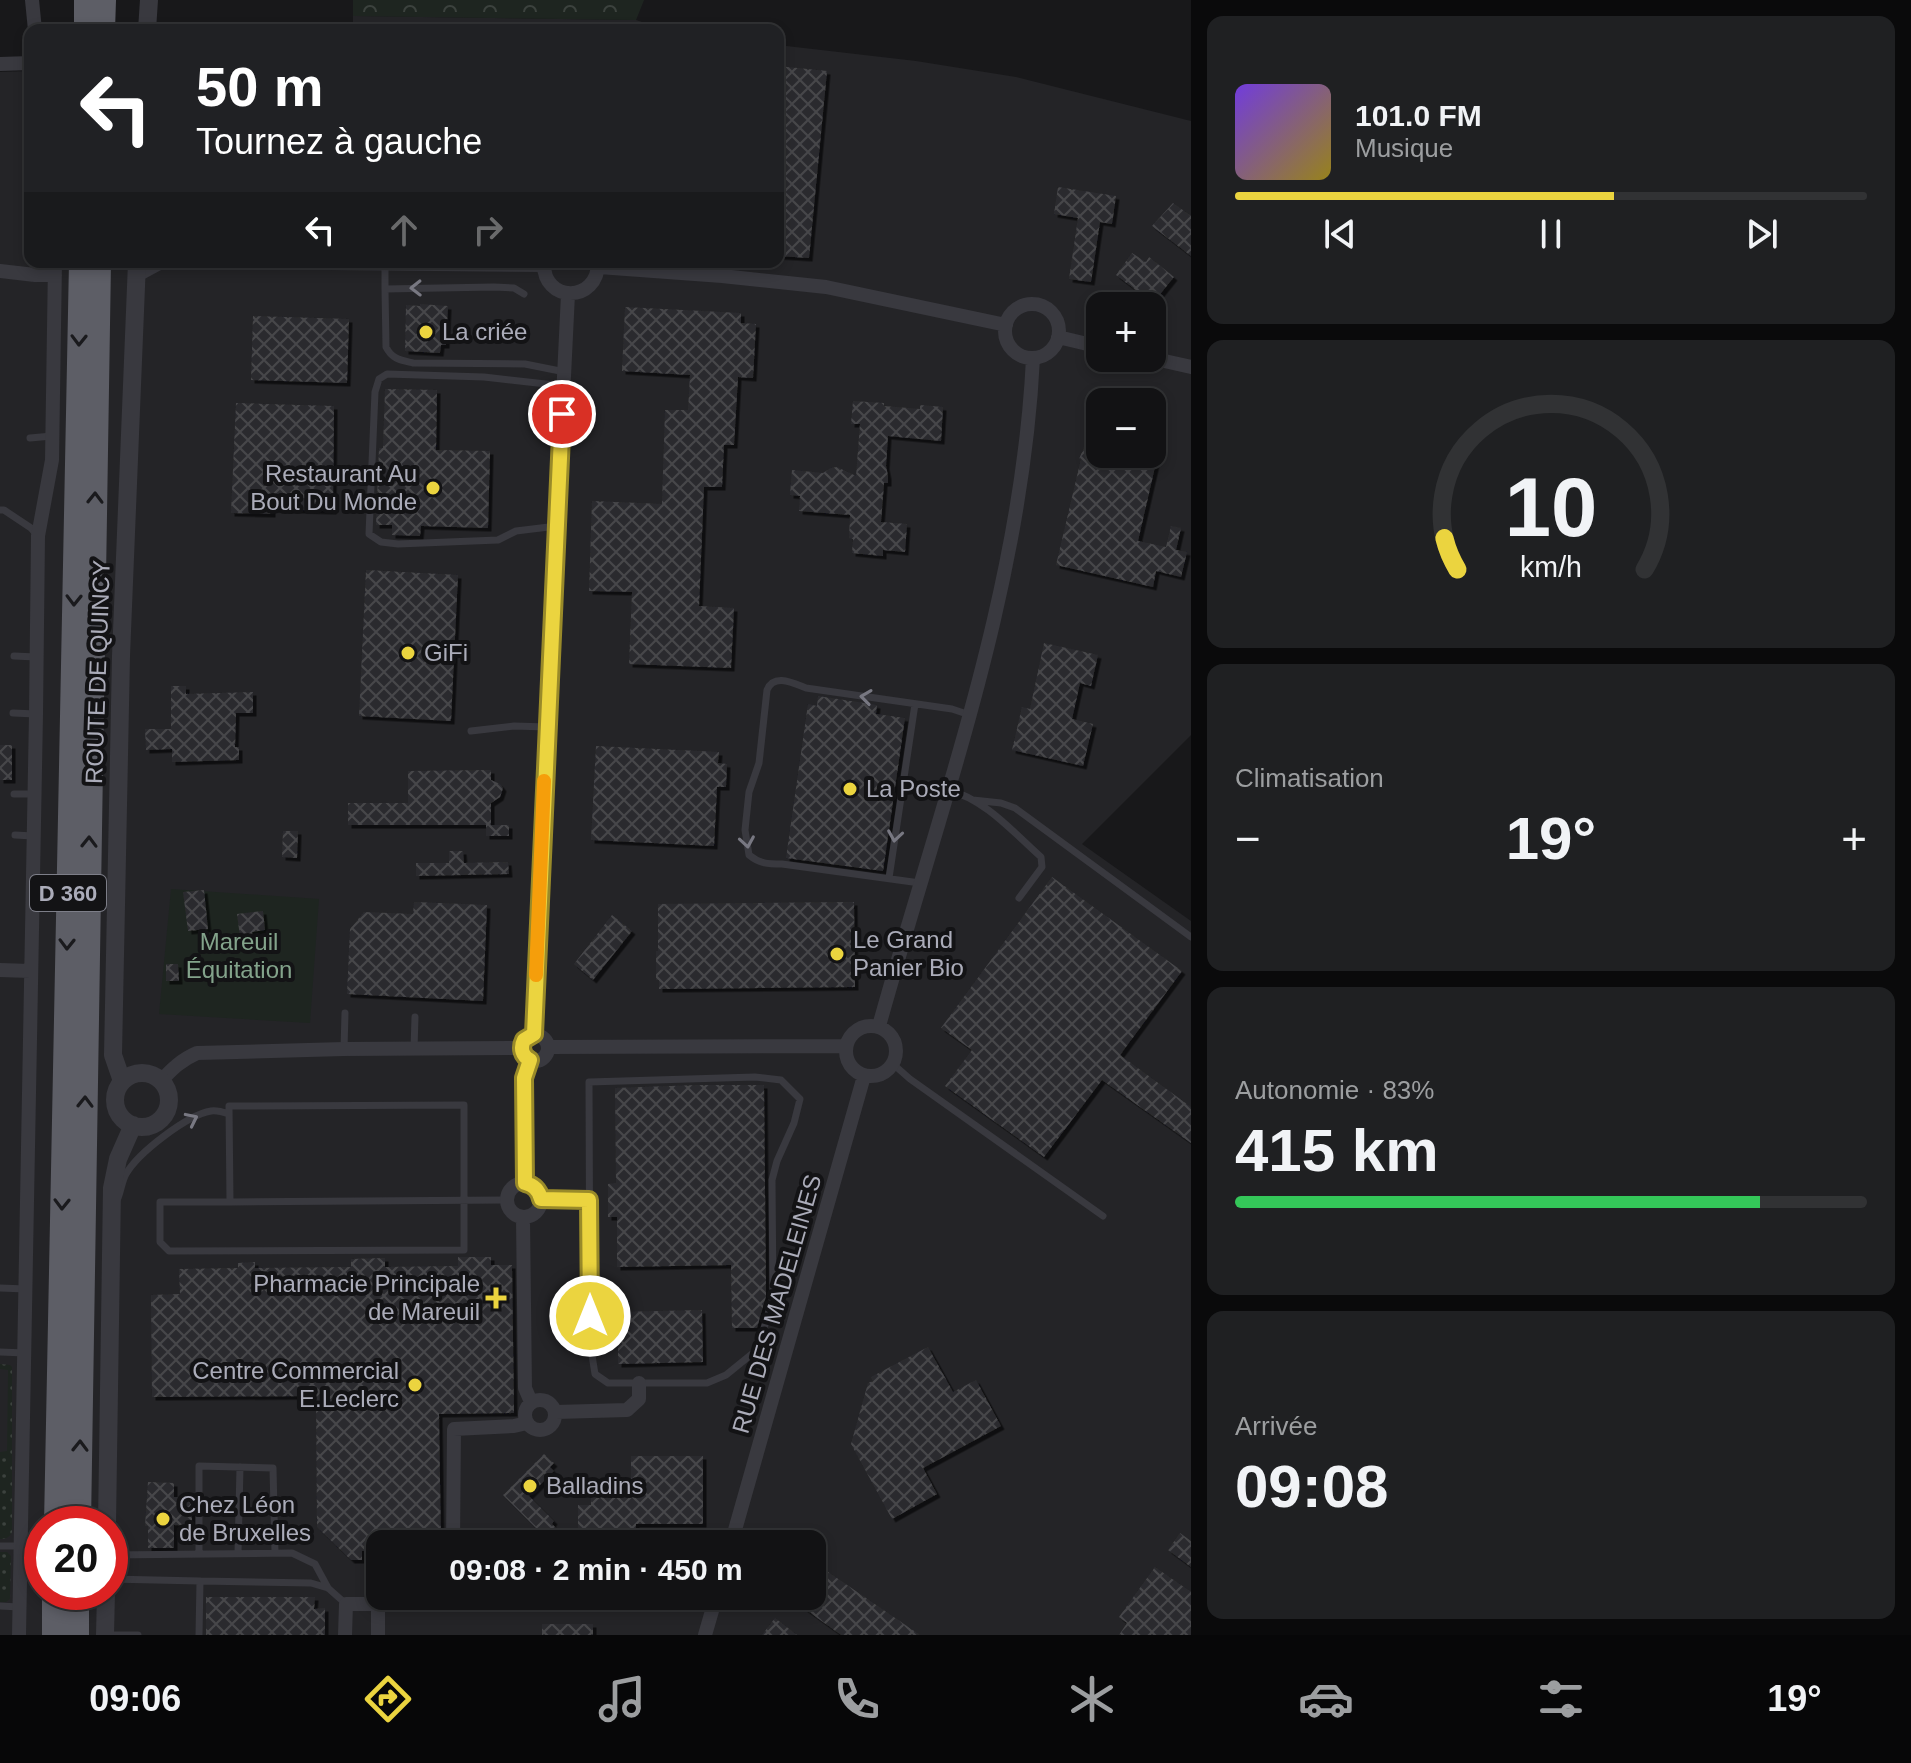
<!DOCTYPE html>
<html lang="fr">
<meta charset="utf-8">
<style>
body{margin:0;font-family:Arial,sans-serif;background:#1f2022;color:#f1f3f6;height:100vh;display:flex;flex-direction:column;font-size:30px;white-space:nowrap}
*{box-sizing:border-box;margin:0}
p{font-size:26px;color:#9c9ea0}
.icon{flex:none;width:44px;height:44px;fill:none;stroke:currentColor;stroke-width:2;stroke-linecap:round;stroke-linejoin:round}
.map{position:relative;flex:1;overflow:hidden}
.side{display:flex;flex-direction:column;gap:16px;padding:16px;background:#0a0a0b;width:720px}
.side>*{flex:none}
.hud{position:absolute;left:24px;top:24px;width:760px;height:244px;border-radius:16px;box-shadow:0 4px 12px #0003,0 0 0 2px #313234;background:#202124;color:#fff;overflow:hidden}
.buttons{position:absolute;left:1086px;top:292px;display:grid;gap:16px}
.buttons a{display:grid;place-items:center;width:80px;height:80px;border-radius:16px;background:#121214;box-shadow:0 4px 12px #0003,0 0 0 2px #313234;font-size:40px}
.speed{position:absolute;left:24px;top:1506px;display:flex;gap:16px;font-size:40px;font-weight:700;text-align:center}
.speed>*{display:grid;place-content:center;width:104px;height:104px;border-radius:50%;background:#121214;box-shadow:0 4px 12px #0003,0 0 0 2px #313234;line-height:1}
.speed .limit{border:12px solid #d22;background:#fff;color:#111}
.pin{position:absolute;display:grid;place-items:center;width:68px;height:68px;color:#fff;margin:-34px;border:4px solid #fff;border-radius:50%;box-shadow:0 2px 8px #0007}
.me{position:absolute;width:88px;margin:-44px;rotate:0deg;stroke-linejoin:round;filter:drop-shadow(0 0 6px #0008)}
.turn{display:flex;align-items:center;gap:28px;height:168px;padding:0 40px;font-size:36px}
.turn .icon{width:104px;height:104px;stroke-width:2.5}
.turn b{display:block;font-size:56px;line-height:68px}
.lanes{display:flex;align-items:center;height:76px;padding:0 40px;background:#0003;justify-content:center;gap:40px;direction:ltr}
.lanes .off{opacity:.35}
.big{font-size:60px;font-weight:700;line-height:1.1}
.side .card{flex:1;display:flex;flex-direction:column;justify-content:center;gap:12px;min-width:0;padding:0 28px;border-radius:16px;background:#1f2022}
.side .dial{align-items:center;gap:0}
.dial svg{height:208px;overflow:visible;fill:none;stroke:#313234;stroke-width:7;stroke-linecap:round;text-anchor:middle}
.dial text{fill:#f1f3f6;stroke:none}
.song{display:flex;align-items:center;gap:24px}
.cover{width:96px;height:96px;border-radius:12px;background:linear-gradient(135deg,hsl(260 70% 55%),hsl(50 70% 35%))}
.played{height:8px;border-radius:4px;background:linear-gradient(90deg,#ebd43f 60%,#313234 60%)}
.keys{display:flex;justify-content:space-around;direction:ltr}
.heat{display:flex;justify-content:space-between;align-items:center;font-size:44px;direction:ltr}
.charge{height:12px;border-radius:6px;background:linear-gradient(90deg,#34c759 83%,#313234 0)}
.trip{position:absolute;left:366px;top:1530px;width:460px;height:80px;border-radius:16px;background:#121214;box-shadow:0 4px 12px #0003,0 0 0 2px #313234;font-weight:700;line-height:80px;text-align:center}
.menu{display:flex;height:128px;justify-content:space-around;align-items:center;background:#070708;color:#9c9ea0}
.menu .icon{width:56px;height:56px}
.menu .active{color:#ebd43f}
.menu b{font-size:36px;color:#f1f3f6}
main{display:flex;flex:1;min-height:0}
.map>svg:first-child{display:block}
.built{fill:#242427;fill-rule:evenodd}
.grass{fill:url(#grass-dots)}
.forest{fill:url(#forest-crowns)}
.park{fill:#1e2520}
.building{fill:url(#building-cross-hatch);filter:url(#shadow)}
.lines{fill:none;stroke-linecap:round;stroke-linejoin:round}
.service{stroke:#39393f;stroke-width:7}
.minor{stroke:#39393f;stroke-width:14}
.tertiary{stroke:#39393f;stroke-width:18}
.trunk{stroke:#5d5e66;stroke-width:24}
.oneway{stroke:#787882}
.oneway2{stroke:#1a1a1d}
.route-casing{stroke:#998a29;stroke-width:20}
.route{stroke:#ebd43f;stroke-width:14}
.slow{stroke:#f59e0b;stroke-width:14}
.poi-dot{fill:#ebd43f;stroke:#131315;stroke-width:3}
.labels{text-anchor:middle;stroke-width:8;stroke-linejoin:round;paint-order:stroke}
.shield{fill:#131315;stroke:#7d7e88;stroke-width:2}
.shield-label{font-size:22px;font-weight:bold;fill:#abacb9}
.poi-label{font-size:24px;fill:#abacb9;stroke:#131315;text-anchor:start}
.street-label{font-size:24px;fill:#abacb9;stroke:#131315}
.park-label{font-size:24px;fill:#83a38b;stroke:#131315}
</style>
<main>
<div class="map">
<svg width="1191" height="1635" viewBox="0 0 1191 1635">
<defs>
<pattern id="grass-dots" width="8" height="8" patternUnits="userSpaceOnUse" patternTransform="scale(2)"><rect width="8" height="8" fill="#1e2520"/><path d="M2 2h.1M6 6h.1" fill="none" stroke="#3c423e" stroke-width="1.8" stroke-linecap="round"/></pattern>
<pattern id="forest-crowns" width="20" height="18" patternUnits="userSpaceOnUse" patternTransform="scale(2)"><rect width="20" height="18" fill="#1e2520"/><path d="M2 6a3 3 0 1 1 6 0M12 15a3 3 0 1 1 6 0" fill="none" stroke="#3c423e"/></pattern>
<pattern id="building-cross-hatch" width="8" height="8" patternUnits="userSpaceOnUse" patternTransform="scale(2)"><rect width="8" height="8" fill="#2b2b2e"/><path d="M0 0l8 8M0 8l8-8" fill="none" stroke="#47474a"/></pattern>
<filter id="shadow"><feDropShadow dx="3.5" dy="3.5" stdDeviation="0" flood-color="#0009"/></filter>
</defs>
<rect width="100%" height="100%" fill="#18181a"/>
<!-- built -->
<path class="built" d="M353,16l283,4 6,2 1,6 12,2h-302z
M778,45l138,16 100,16 175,44v614l-109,109 109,77v714h-1191v-1563l30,-1v191h748zM1100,306h52v52h-52zM1100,402h52v52h-52zM42,1524h68v68h-68zM380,1544h432v52h-432z"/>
<!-- grass -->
<path class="grass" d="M0,1364l10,1 2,2v165c-3,6 -6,7 -12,7v-87l7,-1 1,-81 -8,-1z
M0,1552h7l4,4 -1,43 -4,3h-6z"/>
<!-- forest -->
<path class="forest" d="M353,0h291l-8,20 -283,-4z"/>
<!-- park -->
<path class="park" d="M171,889l148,10 -9,124 -151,-9z"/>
<!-- building -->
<path class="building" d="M778,66l49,5 -18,187 -31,-2z
M1058,187l58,9 -4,28 -12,-2 -9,60 -22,-3 9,-61 -24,-4z
M1173,203l18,13v40l-39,-30z
M1132,253l14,9 3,-5 25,20 -21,26 -37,-28z
M420,304l28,2 -2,39h-5l-1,8 -35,-2 1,-46 14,1z
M625,307l116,6v10l15,1 -3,54 -15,-1 -4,68h-10l-2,42h-18l-5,119 35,2 -3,60 -102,-4 3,-72 -43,-1 3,-90 70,3 3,-94h23l2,-35 -68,-4z
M253,316l96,3 -2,64 -96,-3z
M385,389l52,1 -1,60 54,1 -2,77 -67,-2 -1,10 -28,-1v-10h-16l3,-77h4z
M853,401l31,2v3l36,3v-4l23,2 -2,34 -53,-5 -2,30 2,10v7h-4l-3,39 26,2 -2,28 -22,-2v6l-31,-3 1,-14 -4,-1 1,-23 -51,-4 1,-15 -10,-1 2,-25 31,3 8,-5 6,-1 19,9 4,-52h-9z
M236,403l98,3 -1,105 -61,-2v5l-41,-1z
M1100,424v30h58l-20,87 28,6 5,-21 10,2 -5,22 11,2 -6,25 -25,-6 -3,16 -97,-22 25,-106h-2l9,-21z
M366,570l92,5 -7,146 -92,-5z
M1044,643l54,12 -7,31 -11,-3 -8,36 21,5 -10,42 -71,-16 10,-43 8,2z
M171,686h15v8l67,-2v21h-17l-1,34h4v13l-67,2v-13l-26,1 -1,-21h26z
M818,696l59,9 -1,9 29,4 -22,153 -97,-13 22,-154 9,2z
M0,745h12v35h-12z
M596,746l123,6 -1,11 9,1 -1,23h-9l-3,59 -123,-6z
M491,770v10l9,4 3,4 -3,9 -9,6v22h18v11h-23v-11h-138v-22h60v-32z
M283,831h15l-1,27 -15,-1z
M449,851h14l1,12 44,-1 1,12 -93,2v-13h33z
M1052,877l130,94 -62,84 71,52v36l-89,-63 -58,77 -99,-71 27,-36 -31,-22z
M204,890l4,39 -20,2 -5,-39z
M414,902l73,3 -4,96 -136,-7 3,-65 14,-17 49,2z
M854,902l1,85 -196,2v-9h-3v-29h2v-47z
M263,911l2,19 -13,2 1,4 -13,1 -3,-23z
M612,915l20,16 -39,49 -19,-16z
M166,964h12l1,17h-13z
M698,1085h66l2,211 -9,32h-25l-1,-63 -114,2v-50h-9v-33l8,-1 -1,-95z
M458,1257h33v8h21l2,148 -75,1 2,130h-61v7h-18v9h-11l-34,-33 -1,-131 -164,1 -1,-102 29,-1 -1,-25 59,-1v-5l17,-1v6l96,-1v-8l34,-1v9l73,-1z
M702,1310l1,52 -85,2v-52z
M928,1347l25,45 23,-12 25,46 -78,42 14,26 -45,25 -41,-75 17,-61 5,-2 -2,-4z
M544,1454l10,9 -4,4 4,4 -25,25 25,25 -2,3 4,4 -10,10 -43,-43z
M631,1456h72v68h-67l-1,20h-57v-39h13v-13l40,1z
M148,1482l26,1v14h18v29l-18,-1v23h-26v-22h-3z
M1180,1533l11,8v26l-23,-17z
M812,1561l108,74h-79l-54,-39h25z
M1155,1567l36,25v43h-72l8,-12 -8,-6z
M206,1597h109l-1,12 11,-1v27h-119z
M775,1618l22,17h-35z
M542,1624h51v11h-51z"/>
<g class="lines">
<!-- service -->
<path class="service" d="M722,276l2,-14
M385,289v-26
M524,294l-10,-6 -20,-1 -109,2 1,58c6,12 14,13 27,16l112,1 40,8
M30,438l22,-2
M0,510h4l27,18 5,6
M557,526l-41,5 -18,9 -100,4 -17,-2 -12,-8 6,-142 4,-13 8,-5 97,3 80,9
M14,656l22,1
M13,713l23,1
M471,731l43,-5 33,1
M948,790c37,9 65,42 93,67l1,10 -23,31
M14,794h20
M973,800l28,3 14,5 176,129
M15,835l18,1
M889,878l26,-174
M920,883l-138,-19c-14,0 -22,0 -33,-9l-4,-25 4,-38 10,-29 8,-73c7,-17 26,-7 39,-2l146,21 18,6
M344,1049l1,-36
M414,1049l1,-32
M893,1064l17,15 193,137
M755,1077l26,3 19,19 -6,24 -17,38 -5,19 1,117 -15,52 -32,26 -19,8h-99l-13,-9 -5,-31 -1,-261z
M464,1105v145l-295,1 -9,-9v-40h70l-1,-96z
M118,1198c3,-7 4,-17 8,-24 12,-21 61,-59 85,-63 6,-1 12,1 18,3
M541,1199l48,1
M230,1202l276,-2
M0,1288l26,1
M0,1352l25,1
M0,1546h20
M238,1553l2,-86
M199,1554v-88l74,2 2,85
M110,1555l182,-2 23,11 13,24
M110,1579l90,2 -1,54
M200,1581l111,2 17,5 18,16
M0,1606l19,1
M107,1635h31"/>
<!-- minor -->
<path class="minor" d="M32,0l3,30
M0,64l30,-1
M233,262l310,3
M544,262c-2,42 55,41 54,0
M599,267l123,9 104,11 180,38
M0,271l35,4h20
M137,275l24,-13
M1005 331a27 27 0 1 1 54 0a27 27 0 1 1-54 0Z
M1058,337l42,10
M1151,358l40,9
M0,970l30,1
M846 1051a25 25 0 1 1 50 0a25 25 0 1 1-50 0Z
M879,1026c61,-220 143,-437 154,-668
M534,1034l13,-307 21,-433
M522 1048a13 13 0 1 1 26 0a13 13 0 1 1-26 0Z
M549,1047l297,-1
M161,1081c11,-12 20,-21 36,-28l147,-4 178,-1
M507 1200a17 17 0 1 1 34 0a17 17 0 1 1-34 0Z
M525,1183l-1,-105 6,-18
M523,1218l2,170 6,14
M525 1415a15 15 0 1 1 30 0a15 15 0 1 1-30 0Z
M556,1412l71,-2 12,-11v-16
M453,1544l1,-115 60,-3 13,-3
M731,1544l133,-468
M19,1635l17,-921 2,-178 14,-76 3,-198
M345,1635l1,-31h368
M378,1635v-31
M705,1635l11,-38"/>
<!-- tertiary -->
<path class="tertiary" d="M147,30l2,-30
M115 1100a27 27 0 1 1 54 0a27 27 0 1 1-54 0Z
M122,1081l-9,-26 8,-399 16,-394
M107,1524l5,-336 6,-29 15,-34
M105,1635l1,-43"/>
<!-- trunk -->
<path class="trunk" d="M86,30v-30
M103,30l1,-30
M56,1524l25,-1262
M79,1524l20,-1262
M54,1635v-43
M77,1635v-43"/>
</g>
<!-- one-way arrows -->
<defs><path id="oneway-chevron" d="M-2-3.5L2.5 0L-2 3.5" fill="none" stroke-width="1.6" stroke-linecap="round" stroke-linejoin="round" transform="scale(2)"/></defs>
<g class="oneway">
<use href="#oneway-chevron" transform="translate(416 288) rotate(179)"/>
<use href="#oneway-chevron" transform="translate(866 697) rotate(-172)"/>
<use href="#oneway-chevron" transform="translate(895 836) rotate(99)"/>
<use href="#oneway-chevron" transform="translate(747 842) rotate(81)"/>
<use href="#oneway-chevron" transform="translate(192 1119) rotate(-26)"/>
</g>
<g class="oneway2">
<use href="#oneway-chevron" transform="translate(79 340) rotate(91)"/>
<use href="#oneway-chevron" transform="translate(95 498) rotate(-89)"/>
<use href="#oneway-chevron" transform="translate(74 600) rotate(91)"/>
<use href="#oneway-chevron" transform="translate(89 842) rotate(-89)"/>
<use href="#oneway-chevron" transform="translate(67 944) rotate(91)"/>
<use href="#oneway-chevron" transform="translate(85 1102) rotate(-89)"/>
<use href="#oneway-chevron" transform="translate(62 1204) rotate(91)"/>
<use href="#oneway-chevron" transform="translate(80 1446) rotate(-89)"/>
</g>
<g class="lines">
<defs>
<path id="route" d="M562,414l-28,620 -10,6c-4,8 -2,16 6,20l-6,18 1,105c9,2 14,7 16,16l48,1 1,116"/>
</defs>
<!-- route casing -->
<use href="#route" class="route-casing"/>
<!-- route -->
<use href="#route" class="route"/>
<!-- slow -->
<path class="slow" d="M536,975l8,-194"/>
</g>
<!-- markers -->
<g class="poi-dot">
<circle cx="426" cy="332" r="8"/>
<circle cx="433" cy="488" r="8"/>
<circle cx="408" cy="653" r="8"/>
<circle cx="850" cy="789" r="8"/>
<circle cx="837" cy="954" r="8"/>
<path d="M492 1286h8v8h8v8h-8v8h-8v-8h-8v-8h8z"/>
<circle cx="415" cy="1385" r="8"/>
<circle cx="530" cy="1486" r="8"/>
<circle cx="163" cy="1519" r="8"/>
</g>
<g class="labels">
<!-- shield labels -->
<rect class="shield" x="30" y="875" width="76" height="36" rx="6"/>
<g class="shield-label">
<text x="68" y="901">D 360</text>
</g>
<!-- poi labels -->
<g class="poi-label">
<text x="442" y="340">La criée</text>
<text x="417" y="482" text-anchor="end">Restaurant Au<tspan x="417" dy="28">Bout Du Monde</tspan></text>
<text x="424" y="661">GiFi</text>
<text x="866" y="797">La Poste</text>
<text x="853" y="948">Le Grand<tspan x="853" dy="28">Panier Bio</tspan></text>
<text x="480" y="1292" text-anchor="end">Pharmacie Principale<tspan x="480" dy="28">de Mareuil</tspan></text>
<text x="399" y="1379" text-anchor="end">Centre Commercial<tspan x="399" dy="28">E.Leclerc</tspan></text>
<text x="546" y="1494">Balladins</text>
<text x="179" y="1513">Chez Léon<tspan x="179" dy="28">de Bruxelles</tspan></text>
</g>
<!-- street labels -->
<g class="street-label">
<text transform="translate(98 672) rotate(-88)" y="8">ROUTE DE QUINCY</text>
<text transform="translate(777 1304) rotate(-74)" y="8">RUE DES MADELEINES</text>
</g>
<!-- park labels -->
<g class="park-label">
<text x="239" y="950">Mareuil<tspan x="239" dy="28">Équitation</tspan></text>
</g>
</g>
</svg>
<div class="buttons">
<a>+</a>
<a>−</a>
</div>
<div class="speed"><div class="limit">20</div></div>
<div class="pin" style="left:562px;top:414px;background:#d93025"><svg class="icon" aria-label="arrive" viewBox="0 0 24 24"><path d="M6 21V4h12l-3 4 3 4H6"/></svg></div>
<svg class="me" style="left:590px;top:1316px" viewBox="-20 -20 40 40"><circle r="17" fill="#ebd43f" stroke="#fff" stroke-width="3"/><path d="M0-11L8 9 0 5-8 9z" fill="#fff"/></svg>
<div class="trip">09:08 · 2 min · 450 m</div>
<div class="hud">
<div class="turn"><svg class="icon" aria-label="left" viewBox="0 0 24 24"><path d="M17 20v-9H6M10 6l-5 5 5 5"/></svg><div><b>50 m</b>Tournez à gauche</div></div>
<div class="lanes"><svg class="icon" aria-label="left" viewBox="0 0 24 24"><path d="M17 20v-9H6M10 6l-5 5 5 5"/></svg><svg class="icon off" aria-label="ahead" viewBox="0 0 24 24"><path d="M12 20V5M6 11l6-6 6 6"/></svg><svg class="icon off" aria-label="right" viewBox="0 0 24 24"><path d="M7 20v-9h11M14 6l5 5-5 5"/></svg></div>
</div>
</div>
<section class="side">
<div class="card">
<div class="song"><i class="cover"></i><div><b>101.0 FM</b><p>Musique</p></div></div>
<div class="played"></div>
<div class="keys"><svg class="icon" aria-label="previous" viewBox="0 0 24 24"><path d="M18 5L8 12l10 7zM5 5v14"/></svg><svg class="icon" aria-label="pause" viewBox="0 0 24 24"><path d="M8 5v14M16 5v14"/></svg><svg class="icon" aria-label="next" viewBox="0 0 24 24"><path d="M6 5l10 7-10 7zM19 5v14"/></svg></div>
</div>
<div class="card dial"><svg viewBox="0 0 100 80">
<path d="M14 69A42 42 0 1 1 86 69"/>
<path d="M14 69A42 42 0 0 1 9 57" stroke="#ebd43f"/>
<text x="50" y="56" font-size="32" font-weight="700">10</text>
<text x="50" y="72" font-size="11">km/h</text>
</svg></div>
<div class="card"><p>Climatisation</p>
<div class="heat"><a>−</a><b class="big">19°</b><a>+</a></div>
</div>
<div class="card"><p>Autonomie · 83%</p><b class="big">415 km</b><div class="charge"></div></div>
<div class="card"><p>Arrivée</p><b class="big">09:08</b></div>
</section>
</main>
<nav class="menu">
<b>09:06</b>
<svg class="icon active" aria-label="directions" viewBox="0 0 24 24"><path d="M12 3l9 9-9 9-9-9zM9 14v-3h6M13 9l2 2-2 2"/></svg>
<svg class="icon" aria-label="music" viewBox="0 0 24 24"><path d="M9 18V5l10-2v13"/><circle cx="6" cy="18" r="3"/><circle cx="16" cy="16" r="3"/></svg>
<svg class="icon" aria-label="phone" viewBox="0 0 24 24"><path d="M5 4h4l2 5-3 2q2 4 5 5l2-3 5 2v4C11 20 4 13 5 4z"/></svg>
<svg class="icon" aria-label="climate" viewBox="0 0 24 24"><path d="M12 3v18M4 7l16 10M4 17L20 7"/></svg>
<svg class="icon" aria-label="car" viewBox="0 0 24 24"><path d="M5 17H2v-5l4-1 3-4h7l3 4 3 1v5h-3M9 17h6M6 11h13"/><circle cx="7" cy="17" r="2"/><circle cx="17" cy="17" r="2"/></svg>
<svg class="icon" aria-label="filters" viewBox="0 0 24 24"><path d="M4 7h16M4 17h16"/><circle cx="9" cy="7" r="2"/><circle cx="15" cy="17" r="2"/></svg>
<b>19°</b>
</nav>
